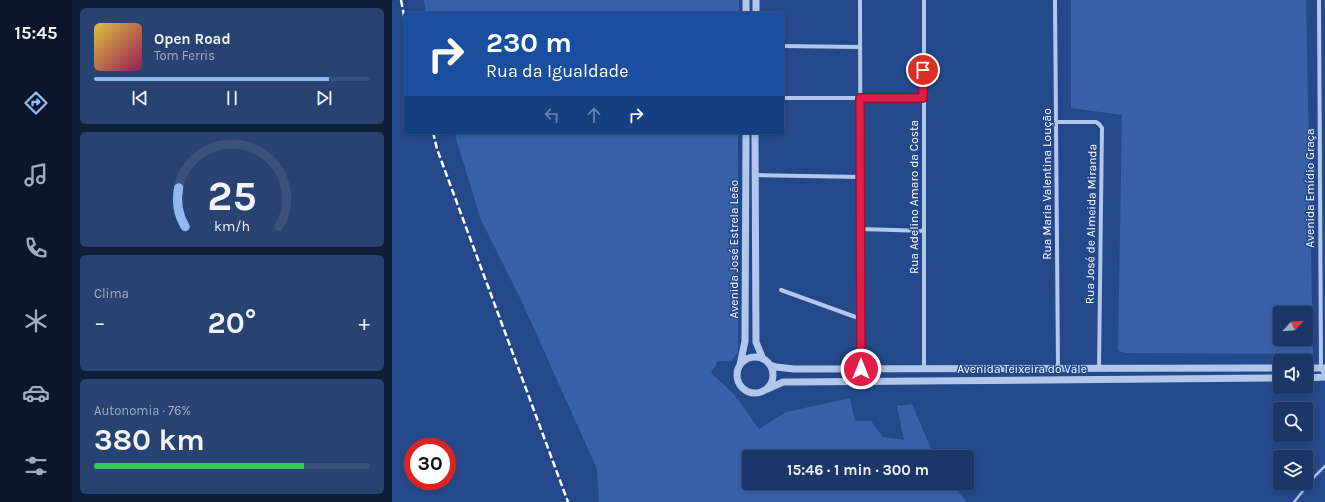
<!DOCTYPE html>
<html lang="pt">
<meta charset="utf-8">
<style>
body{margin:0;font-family:Karla,sans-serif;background:#284271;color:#f1f3f6;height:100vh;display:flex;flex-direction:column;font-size:15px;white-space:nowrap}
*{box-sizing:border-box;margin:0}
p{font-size:13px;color:#a0acc0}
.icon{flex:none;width:22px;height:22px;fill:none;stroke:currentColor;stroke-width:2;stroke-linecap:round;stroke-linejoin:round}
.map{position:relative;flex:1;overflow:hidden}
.panel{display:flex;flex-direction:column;gap:8px;padding:8px;background:#0f1e39;width:320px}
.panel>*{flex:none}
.guide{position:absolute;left:12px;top:12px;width:380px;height:122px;border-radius:4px;box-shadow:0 2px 6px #0003,0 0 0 1px #39517c;background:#1a4fa0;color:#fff;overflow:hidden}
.needle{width:26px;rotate:64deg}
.buttons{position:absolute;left:881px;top:306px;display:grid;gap:8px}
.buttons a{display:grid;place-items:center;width:40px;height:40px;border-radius:4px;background:#1b3768;box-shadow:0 2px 6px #0003,0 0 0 1px #39517c;font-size:20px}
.speed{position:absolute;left:12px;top:438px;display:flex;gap:8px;font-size:20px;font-weight:700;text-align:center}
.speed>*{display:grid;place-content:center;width:52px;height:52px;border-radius:50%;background:#1b3768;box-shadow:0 2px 6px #0003,0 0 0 1px #39517c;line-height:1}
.speed .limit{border:6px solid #d22;background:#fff;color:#111}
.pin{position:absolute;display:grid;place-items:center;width:34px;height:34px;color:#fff;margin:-17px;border:2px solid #fff;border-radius:50%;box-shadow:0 1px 4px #0007}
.me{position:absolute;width:44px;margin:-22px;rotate:0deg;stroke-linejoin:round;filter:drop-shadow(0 0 3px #0008)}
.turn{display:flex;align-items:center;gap:14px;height:84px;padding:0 16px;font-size:18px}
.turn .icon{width:52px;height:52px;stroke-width:2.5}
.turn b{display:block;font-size:28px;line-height:34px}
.lanes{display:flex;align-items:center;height:38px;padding:0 16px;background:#0003;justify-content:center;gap:20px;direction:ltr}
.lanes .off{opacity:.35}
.big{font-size:30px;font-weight:700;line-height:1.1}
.panel .tile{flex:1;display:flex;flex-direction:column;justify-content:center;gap:6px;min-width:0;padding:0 14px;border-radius:6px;background:#284271}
.panel .dial{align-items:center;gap:0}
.dial svg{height:104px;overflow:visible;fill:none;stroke:#39517c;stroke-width:7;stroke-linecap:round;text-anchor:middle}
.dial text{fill:#f1f3f6;stroke:none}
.song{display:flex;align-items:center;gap:12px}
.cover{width:48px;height:48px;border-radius:6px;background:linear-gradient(135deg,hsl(50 70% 55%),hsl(330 70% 35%))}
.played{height:4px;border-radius:2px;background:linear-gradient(90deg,#90b9f0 85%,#39517c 85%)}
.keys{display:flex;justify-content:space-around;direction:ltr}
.heat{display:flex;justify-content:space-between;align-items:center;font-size:22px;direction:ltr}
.charge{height:6px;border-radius:3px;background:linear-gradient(90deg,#34c759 76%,#39517c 0)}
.trip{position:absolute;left:350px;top:450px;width:232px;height:40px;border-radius:4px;background:#1b3768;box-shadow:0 2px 6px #0003,0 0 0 1px #39517c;font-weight:700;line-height:40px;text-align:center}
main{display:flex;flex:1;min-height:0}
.tabs{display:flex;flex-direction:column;width:72px;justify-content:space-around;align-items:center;background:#0b162a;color:#a0acc0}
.tabs .icon{width:28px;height:28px}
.tabs .current{color:#90b9f0}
.tabs b{font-size:18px;color:#f1f3f6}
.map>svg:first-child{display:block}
.green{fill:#3861a8;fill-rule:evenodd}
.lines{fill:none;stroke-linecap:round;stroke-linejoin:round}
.stream{stroke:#a6c0eb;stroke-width:2.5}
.minor{stroke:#b2c7ea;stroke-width:4}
.tertiary{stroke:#b2c7ea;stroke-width:7}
.rail{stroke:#fff;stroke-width:2.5;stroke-dasharray:7 3;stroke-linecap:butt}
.route-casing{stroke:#92132f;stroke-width:10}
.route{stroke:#e11d48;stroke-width:7}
.labels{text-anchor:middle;stroke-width:3;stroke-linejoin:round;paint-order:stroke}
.street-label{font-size:12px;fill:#fff;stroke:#24498b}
</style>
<main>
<nav class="tabs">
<b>15:45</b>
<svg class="icon current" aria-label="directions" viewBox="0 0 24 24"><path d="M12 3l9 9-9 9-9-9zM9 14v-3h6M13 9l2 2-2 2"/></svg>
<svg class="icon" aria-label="music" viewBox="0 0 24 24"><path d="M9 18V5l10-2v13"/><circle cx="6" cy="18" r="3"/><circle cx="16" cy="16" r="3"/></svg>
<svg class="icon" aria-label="phone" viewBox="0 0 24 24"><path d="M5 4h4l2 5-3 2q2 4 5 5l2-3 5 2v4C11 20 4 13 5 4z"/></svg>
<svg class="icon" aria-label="climate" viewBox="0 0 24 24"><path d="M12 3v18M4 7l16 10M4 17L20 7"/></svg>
<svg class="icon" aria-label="car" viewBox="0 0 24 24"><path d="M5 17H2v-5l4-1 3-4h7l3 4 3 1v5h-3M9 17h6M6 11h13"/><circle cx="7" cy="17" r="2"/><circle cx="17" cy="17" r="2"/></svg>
<svg class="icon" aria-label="filters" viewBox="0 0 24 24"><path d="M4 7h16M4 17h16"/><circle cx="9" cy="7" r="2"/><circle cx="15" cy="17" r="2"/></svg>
</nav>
<section class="panel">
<div class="tile">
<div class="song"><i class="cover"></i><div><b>Open Road</b><p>Tom Ferris</p></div></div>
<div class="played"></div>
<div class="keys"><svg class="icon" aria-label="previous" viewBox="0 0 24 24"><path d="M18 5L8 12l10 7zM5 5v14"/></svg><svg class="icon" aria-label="pause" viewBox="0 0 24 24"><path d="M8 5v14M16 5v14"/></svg><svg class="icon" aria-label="next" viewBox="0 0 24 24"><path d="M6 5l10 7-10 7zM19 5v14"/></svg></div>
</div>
<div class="tile dial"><svg viewBox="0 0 100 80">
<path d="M14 69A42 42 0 1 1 86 69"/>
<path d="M14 69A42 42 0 0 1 9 39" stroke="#90b9f0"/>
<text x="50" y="56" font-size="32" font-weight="700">25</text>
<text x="50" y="72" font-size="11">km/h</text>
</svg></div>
<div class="tile"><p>Clima</p>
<div class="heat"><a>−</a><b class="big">20°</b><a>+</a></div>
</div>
<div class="tile"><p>Autonomia · 76%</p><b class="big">380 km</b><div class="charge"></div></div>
</section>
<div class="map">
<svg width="933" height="502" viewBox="0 0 933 502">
<rect width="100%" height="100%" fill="#24498b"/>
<!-- green -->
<path class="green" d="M32,0h315v14h-313z
M679,0h235l7,354 -187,-1 -8,-2 4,-236 -51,-7zM888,313h26v26h-26z
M62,132h284v220l-7,9h-13l-7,12 22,20 26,36 27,-17 64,-14 5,23h16l12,16 21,3 -7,-34 15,-2 20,47 4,6h-187v26h204l13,19h-367l-2,-33 -75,-167 -41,-82z"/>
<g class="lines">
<!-- stream -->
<path class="stream" d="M902,502l22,-27 9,-9"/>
<!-- minor -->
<path class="minor" d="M468,0l1,369
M532,0v369
M663,0l3,369
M927,0l2,368 4,7
M390,46l78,1
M390,98h141
M665,122h39l3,2 3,4 -3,240
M363,175l106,2
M469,229l63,2
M389,290l80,29"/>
<!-- tertiary -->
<path class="tertiary" d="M354,14v-14
M364,14v-14
M363,132l1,210 7,17
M345 375a18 18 0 1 1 36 0a18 18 0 1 1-36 0Z
M348,365l5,-24 1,-209
M378,365l6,2 18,2 486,-1
M914,368h19
M914,378l19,-1
M373,390l18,-8h10l487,-4"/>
<!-- rail -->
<path class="rail" d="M9,0l5,26
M41,132l4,17 131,353"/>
</g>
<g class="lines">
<defs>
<path id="route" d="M469,369l-1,-271h63v-28"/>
</defs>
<!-- route casing -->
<use href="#route" class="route-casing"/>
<!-- route -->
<use href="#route" class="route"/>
</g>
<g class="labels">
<!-- street labels -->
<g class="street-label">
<text transform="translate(655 184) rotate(-90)" y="4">Rua Maria Valentina Loução</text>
<text transform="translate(918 188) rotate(-90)" y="4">Avenida Emídio Graça</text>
<text transform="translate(522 197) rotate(-90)" y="4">Rua Adelino Amaro da Costa</text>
<text transform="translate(699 224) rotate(-89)" y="4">Rua José de Almeida Miranda</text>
<text transform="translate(342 249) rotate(-90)" y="4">Avenida José Estrela Leão</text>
<text x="630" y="373">Avenida Teixeira do Vale</text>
</g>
</g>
</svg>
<div class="buttons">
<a><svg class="needle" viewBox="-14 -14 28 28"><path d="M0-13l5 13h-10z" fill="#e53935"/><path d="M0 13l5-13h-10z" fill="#a0acc0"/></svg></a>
<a><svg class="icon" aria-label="sound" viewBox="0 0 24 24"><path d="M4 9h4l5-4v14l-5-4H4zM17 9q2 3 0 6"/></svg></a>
<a><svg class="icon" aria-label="search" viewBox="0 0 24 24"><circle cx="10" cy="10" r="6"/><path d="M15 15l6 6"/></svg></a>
<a><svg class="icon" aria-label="layers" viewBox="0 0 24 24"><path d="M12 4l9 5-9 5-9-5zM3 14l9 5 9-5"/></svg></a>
</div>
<div class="speed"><div class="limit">30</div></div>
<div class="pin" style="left:531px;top:70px;background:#d93025"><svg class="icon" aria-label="arrive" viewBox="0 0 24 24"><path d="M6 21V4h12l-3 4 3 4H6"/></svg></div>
<svg class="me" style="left:469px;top:369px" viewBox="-20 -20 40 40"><circle r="17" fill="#e11d48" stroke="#fff" stroke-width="3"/><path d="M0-11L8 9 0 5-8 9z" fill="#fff"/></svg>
<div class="trip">15:46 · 1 min · 300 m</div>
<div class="guide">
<div class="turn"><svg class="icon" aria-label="right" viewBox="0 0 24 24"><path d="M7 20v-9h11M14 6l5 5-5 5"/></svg><div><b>230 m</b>Rua da Igualdade</div></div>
<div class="lanes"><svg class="icon off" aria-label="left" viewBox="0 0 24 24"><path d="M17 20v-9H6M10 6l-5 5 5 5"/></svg><svg class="icon off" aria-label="ahead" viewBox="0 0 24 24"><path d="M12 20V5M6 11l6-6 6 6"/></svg><svg class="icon" aria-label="right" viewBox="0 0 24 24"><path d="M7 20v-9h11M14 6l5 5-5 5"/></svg></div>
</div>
</div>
</main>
